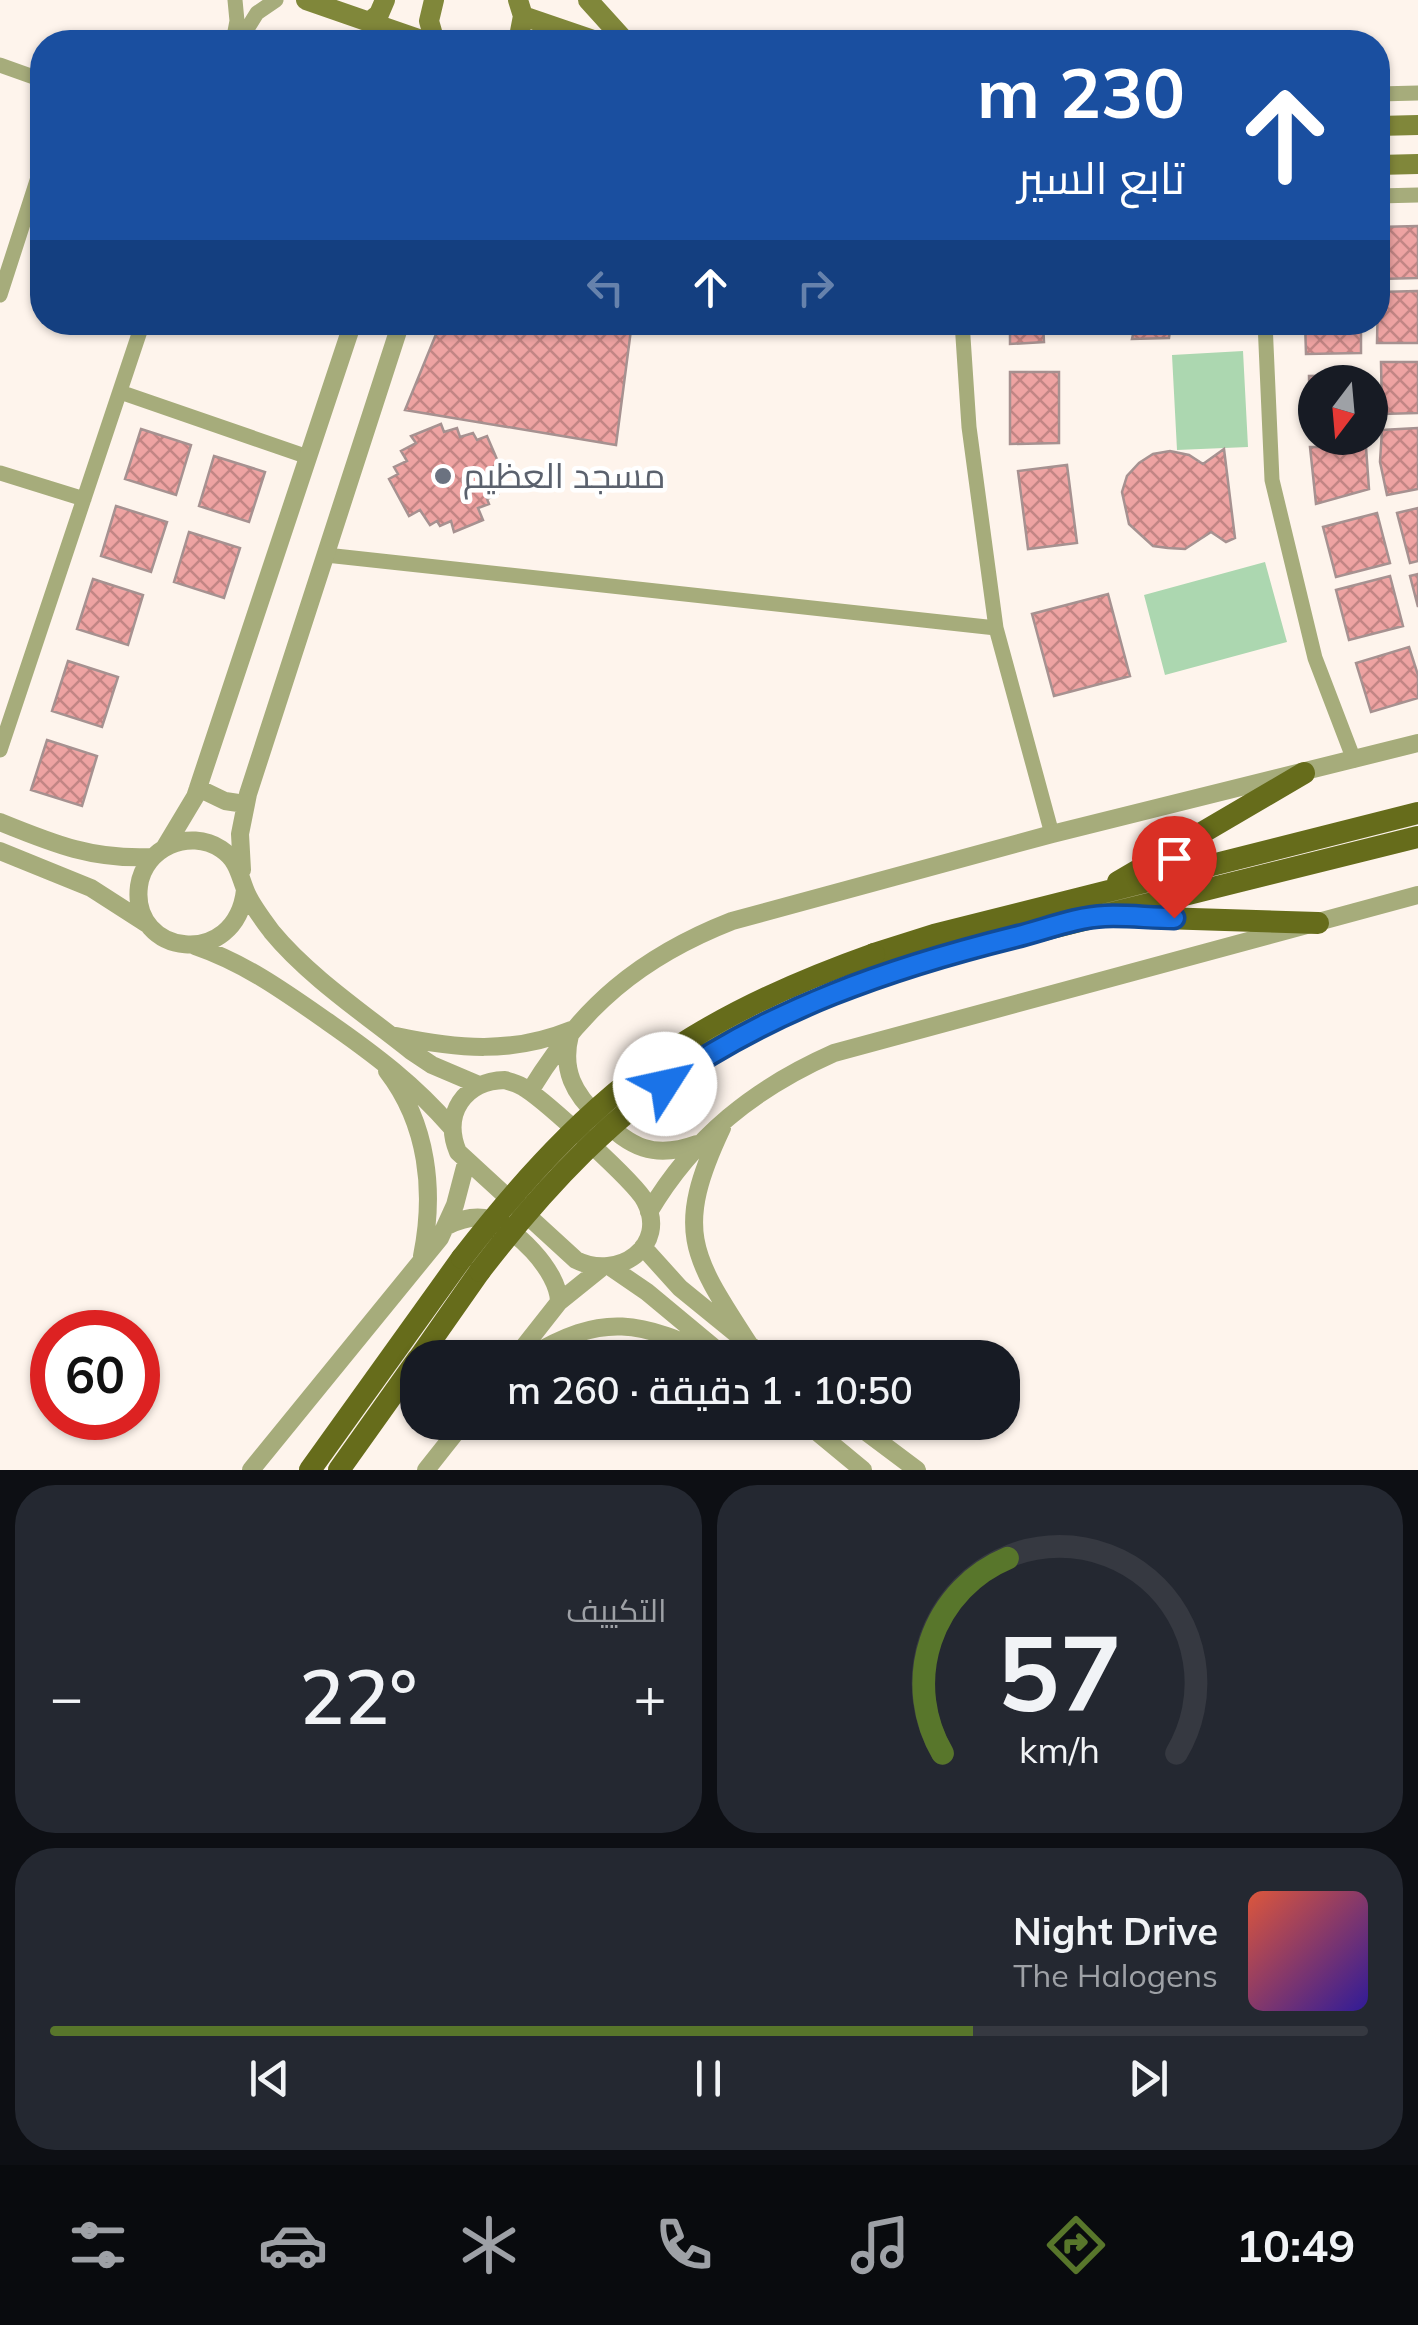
<!DOCTYPE html>
<html lang="ar">
<meta charset="utf-8">
<style>
body{margin:0;font-family:Mulish,Cairo,sans-serif;background:#242831;color:#f1f3f6;direction:rtl;height:100vh;display:flex;flex-direction:column;font-size:38px;white-space:nowrap}
*{box-sizing:border-box;margin:0}
p{font-size:32px;color:#9ea1a6}
.icon{flex:none;width:55px;height:55px;fill:none;stroke:currentColor;stroke-width:2;stroke-linecap:round;stroke-linejoin:round}
.map{position:relative;height:1470px;overflow:hidden;direction:ltr}
.side{display:flex;flex-direction:column;gap:15px;padding:15px;background:#0d0f14;flex:1}
.side>*{flex:none}
.hud{position:absolute;left:30px;top:30px;width:1360px;height:305px;border-radius:40px;box-shadow:0 2px 8px #0004;direction:rtl;background:#1a4fa0;color:#fff;overflow:hidden}
.needle{width:65px;rotate:196deg}
.tools{position:absolute;left:1298px;top:365px;display:grid;gap:20px}
.tools a{display:grid;place-items:center;width:90px;height:90px;border-radius:50%;background:#171b24;box-shadow:0 2px 8px #0004;font-size:50px}
.speed{position:absolute;left:30px;top:1310px;display:flex;gap:20px;font-size:50px;font-weight:700;text-align:center}
.speed>*{display:grid;place-content:center;width:130px;height:130px;border-radius:50%;background:#171b24;box-shadow:0 2px 8px #0004;line-height:1}
.speed .limit{border:15px solid #d22;background:#fff;color:#111}
.pin{position:absolute;display:grid;place-items:center;width:85px;height:85px;color:#fff;margin:-102px -42px;border-radius:50% 50% 50% 0;rotate:-45deg;box-shadow:0 0 10px #0007}
.pin .icon{rotate:45deg}
.me{position:absolute;width:110px;margin:-55px;rotate:55deg;stroke-linejoin:round;filter:drop-shadow(0 0 8px #0008)}
.turn{display:flex;align-items:center;gap:35px;height:210px;padding:0 40px;font-size:45px}
.turn .icon{width:130px;height:130px;stroke-width:2.5}
.turn b{display:block;font-size:70px;line-height:85px}
.lanes{display:flex;align-items:center;height:95px;padding:0 40px;background:#0003;justify-content:center;gap:50px;direction:ltr}
.lanes .off{opacity:.35}
.big{font-size:75px;font-weight:600;line-height:1.1}
.side .tile{flex:1;display:flex;flex-direction:column;justify-content:center;gap:15px;min-width:0;padding:0 35px;border-radius:40px;background:#242831}
.side .dial{align-items:center;gap:0}
.dial svg{height:260px;overflow:visible;fill:none;stroke:#363941;stroke-width:7;stroke-linecap:round;text-anchor:middle}
.dial text{fill:#f1f3f6;stroke:none}
.song{display:flex;align-items:center;gap:30px}
.cover{width:120px;height:120px;border-radius:15px;background:linear-gradient(135deg,hsl(10 70% 55%),hsl(250 70% 35%))}
.played{height:10px;border-radius:5px;background:linear-gradient(90deg,#58762b 70%,#363941 70%)}
.keys{display:flex;justify-content:space-around;direction:ltr}
.heat{display:flex;justify-content:space-between;align-items:center;font-size:55px;direction:ltr}
.side .tiles{flex:1;display:grid;gap:15px;grid-template-columns:1fr 1fr}
.tile:last-child{grid-column:span 2}
.trip{position:absolute;left:400px;top:1340px;width:620px;height:100px;border-radius:40px;background:#171b24;box-shadow:0 2px 8px #0004;font-weight:600;line-height:100px;text-align:center;direction:rtl}
.tabs{display:flex;height:160px;justify-content:space-around;align-items:center;background:#090b0e;color:#9ea1a6}
.tabs .icon{width:70px;height:70px}
.tabs .on{color:#58762b}
.tabs b{font-size:45px;color:#f1f3f6}
.map>svg:first-child{display:block}
.pitch{fill:#acd7b0}
.building{fill:url(#building-cross-hatch);stroke:#a69190;stroke-width:2.5}
.lines{fill:none;stroke-linecap:round;stroke-linejoin:round}
.minor{stroke:#a6ac7b;stroke-width:15}
.tertiary{stroke:#a6ac7b;stroke-width:18}
.secondary{stroke:#80873a;stroke-width:20}
.primary{stroke:#666c1b;stroke-width:22}
.primary-bridge{stroke:#666c1b;stroke-width:22}
.route-casing{stroke:#114b97;stroke-width:25}
.route{stroke:#1a73e8;stroke-width:18}
.worship-dot{fill:#6b7280;stroke:#fff;stroke-width:4}
.labels{text-anchor:middle;stroke-width:9;stroke-linejoin:round;paint-order:stroke}
.worship-label{font-size:35px;fill:#5b616d;stroke:#fff;text-anchor:start}
</style>
<div class="map">
<svg width="1418" height="1470" viewBox="0 0 1418 1470">
<defs>
<pattern id="building-cross-hatch" width="8" height="8" patternUnits="userSpaceOnUse" patternTransform="scale(2.5)"><rect width="8" height="8" fill="#eea3a2"/><path d="M0 0l8 8M0 8l8-8" fill="none" stroke="#c28584"/></pattern>
</defs>
<rect width="100%" height="100%" fill="#fef4ec"/>
<!-- pitch -->
<path class="pitch" d="M1243,351l5,96 -71,3 -5,-95z
M1265,562l22,80 -122,33 -21,-80z"/>
<!-- building -->
<path class="building" d="M1418,226v52l-38,1 -2,-52z
M1418,291v52h-41l1,-51z
M441,322h191l-16,123 -211,-35z
M1010,322h33l1,20 -34,2z
M1136,322h35l-2,16 -37,1z
M1305,322h56v31l-55,1z
M1381,362h37v51l-36,1z
M1010,372h49v71l-49,1z
M1365,375v7h-50v45h-5l-1,-51z
M441,424l3,8 13,-4 3,9 13,-4 4,7 10,-4 12,28 -10,5 9,25 -11,5 2,5 -11,4 5,12 -29,12 -3,-11 -11,5 -3,-5 -7,4 -10,-15 -11,6 -20,-37 9,-5 -4,-7 13,-6 -6,-10 15,-8 -5,-7z
M1418,428v61l-31,6 -7,-33 2,-32z
M141,429l50,16 -15,50 -51,-16z
M1310,447h56l3,42 -53,15z
M1224,449l11,89 -9,4 -15,-10 -26,17 -17,-1 -15,-2 -24,-22 -7,-32 5,-16 12,-13 14,-9 17,-3 19,4 14,9z
M214,456l51,16 -16,50 -50,-16z
M1067,465l10,78 -49,6 -10,-78z
M116,506l51,16 -16,50 -50,-16z
M1418,508v53l-8,2 -13,-50z
M1377,513l13,50 -54,14 -13,-50z
M189,532l51,16 -16,50 -50,-16z
M1418,574v33l-8,-31z
M1390,576l13,50 -54,14 -13,-50z
M93,579l50,16 -15,50 -51,-16z
M1108,594l22,82 -76,20 -22,-82z
M1409,647l9,28v23l-47,14 -15,-49z
M68,661l50,16 -16,50 -50,-16z
M47,740l50,16 -15,50 -51,-16z"/>
<g class="lines">
<!-- minor -->
<path class="minor" d="M233,42l4,-21 -2,-21
M239,42l18,-29 19,-13
M0,65l42,15
M1378,94l40,-1
M1378,196l40,-1
M0,295l42,-130
M962,322l7,105 27,201 56,206
M1265,322l7,158 43,178 39,102
M120,392l188,65
M0,473l84,26
M326,555l670,73
M0,750l143,-428"/>
<!-- tertiary -->
<path class="tertiary" d="M198,788l27,13 20,3
M0,822c54,22 93,38 153,35
M165,847l30,-50 158,-475
M0,851l91,37 56,36
M242,870l-2,-36 8,-40 153,-472
M245,890c-9,80 -115,66 -106,-4 5,-38 50,-58 82,-37 18,12 18,27 26,45 6,13 16,26 25,38 36,44 94,83 139,119l21,14 47,20
M195,946c50,17 90,46 133,76 46,32 87,63 123,105
M570,1035c-9,35 4,59 29,82 32,30 54,43 98,27
M396,1036c61,13 116,18 175,-6
M387,1071c41,53 48,121 35,185
M505,1080c8,3 15,4 21,9 20,13 109,93 119,112 24,45 -27,80 -69,59l-118,-108c-16,-38 6,-71 47,-72z
M530,1091c51,-84 110,-134 202,-170l320,-87 366,-91
M722,1128c-49,104 -30,128 29,219
M649,1212c45,-76 106,-124 185,-159l584,-158
M447,1226c12,-6 24,-10 37,-8 30,7 75,53 75,84
M643,1247l37,41 86,70
M612,1268l35,24 71,59
M515,1358l44,-56 41,-33
M527,1358c77,-47 113,-37 191,0
M805,1422l58,48
M853,1422l64,48
M251,1470l189,-232 15,-33 11,-42
M426,1470l38,-48"/>
<!-- secondary -->
<path class="secondary" d="M306,0l121,42
M434,0l-5,21 6,21
M588,0l38,42
M523,16l76,26
M369,22l10,-8 6,-14
M518,42l5,-26 -5,-16
M1378,126l40,-1
M1378,165l40,-1"/>
<!-- primary -->
<path class="primary" d="M1118,882l186,-109
M1130,917l188,6
M874,954l60,-19 484,-122
M879,975l64,-20 475,-118
M419,1358l61,-87
M310,1470l152,-212
M339,1470l79,-111"/>
<!-- primary-bridge -->
<path class="primary-bridge" d="M462,1258c65,-84 140,-166 231,-221 57,-35 119,-61 181,-83
M480,1271c63,-82 137,-162 226,-216 54,-33 113,-57 173,-80"/>
</g>
<g class="lines">
<defs>
<path id="route" d="M665,1084c106,-75 225,-116 350,-147 29,-7 61,-20 90,-21 22,-1 46,2 69,2"/>
</defs>
<!-- route casing -->
<use href="#route" class="route-casing"/>
<!-- route -->
<use href="#route" class="route"/>
</g>
<!-- markers -->
<circle class="worship-dot" cx="443" cy="476" r="10"/>
<g class="labels">
<!-- worship labels -->
<g class="worship-label">
<text x="463" y="488">مسجد العظيم</text>
</g>
</g>
</svg>
<div class="tools">
<a><svg class="needle" viewBox="-14 -14 28 28"><path d="M0-13l5 13h-10z" fill="#e53935"/><path d="M0 13l5-13h-10z" fill="#9ea1a6"/></svg></a>
</div>
<div class="speed"><div class="limit">60</div></div>
<div class="pin" style="left:1174px;top:918px;background:#d93025"><svg class="icon" aria-label="arrive" viewBox="0 0 24 24"><path d="M6 21V4h12l-3 4 3 4H6"/></svg></div>
<svg class="me" style="left:665px;top:1084px" viewBox="-20 -20 40 40"><circle r="19" fill="#fff"/><path d="M0-13L10 11 0 6-10 11z" fill="#1a73e8"/></svg>
<div class="trip">10:50 · 1 دقيقة · 260 m</div>
<div class="hud">
<div class="turn"><svg class="icon" aria-label="ahead" viewBox="0 0 24 24"><path d="M12 20V5M6 11l6-6 6 6"/></svg><div><b>230 m</b>تابع السير</div></div>
<div class="lanes"><svg class="icon off" aria-label="left" viewBox="0 0 24 24"><path d="M17 20v-9H6M10 6l-5 5 5 5"/></svg><svg class="icon" aria-label="ahead" viewBox="0 0 24 24"><path d="M12 20V5M6 11l6-6 6 6"/></svg><svg class="icon off" aria-label="right" viewBox="0 0 24 24"><path d="M7 20v-9h11M14 6l5 5-5 5"/></svg></div>
</div>
</div>
<section class="side">
<div class="tiles">
<div class="tile dial"><svg viewBox="0 0 100 80">
<path d="M14 69A42 42 0 1 1 86 69"/>
<path d="M14 69A42 42 0 0 1 34 9" stroke="#58762b"/>
<text x="50" y="56" font-size="32" font-weight="700">57</text>
<text x="50" y="72" font-size="11">km/h</text>
</svg></div>
<div class="tile"><p>التكييف</p>
<div class="heat"><a>−</a><b class="big">22°</b><a>+</a></div>
</div>
<div class="tile">
<div class="song"><i class="cover"></i><div><b>Night Drive</b><p>The Halogens</p></div></div>
<div class="played"></div>
<div class="keys"><svg class="icon" aria-label="previous" viewBox="0 0 24 24"><path d="M18 5L8 12l10 7zM5 5v14"/></svg><svg class="icon" aria-label="pause" viewBox="0 0 24 24"><path d="M8 5v14M16 5v14"/></svg><svg class="icon" aria-label="next" viewBox="0 0 24 24"><path d="M6 5l10 7-10 7zM19 5v14"/></svg></div>
</div>
</div>
</section>
<nav class="tabs">
<b>10:49</b>
<svg class="icon on" aria-label="directions" viewBox="0 0 24 24"><path d="M12 3l9 9-9 9-9-9zM9 14v-3h6M13 9l2 2-2 2"/></svg>
<svg class="icon" aria-label="music" viewBox="0 0 24 24"><path d="M9 18V5l10-2v13"/><circle cx="6" cy="18" r="3"/><circle cx="16" cy="16" r="3"/></svg>
<svg class="icon" aria-label="phone" viewBox="0 0 24 24"><path d="M5 4h4l2 5-3 2q2 4 5 5l2-3 5 2v4C11 20 4 13 5 4z"/></svg>
<svg class="icon" aria-label="climate" viewBox="0 0 24 24"><path d="M12 3v18M4 7l16 10M4 17L20 7"/></svg>
<svg class="icon" aria-label="car" viewBox="0 0 24 24"><path d="M5 17H2v-5l4-1 3-4h7l3 4 3 1v5h-3M9 17h6M6 11h13"/><circle cx="7" cy="17" r="2"/><circle cx="17" cy="17" r="2"/></svg>
<svg class="icon" aria-label="filters" viewBox="0 0 24 24"><path d="M4 7h16M4 17h16"/><circle cx="9" cy="7" r="2"/><circle cx="15" cy="17" r="2"/></svg>
</nav>
